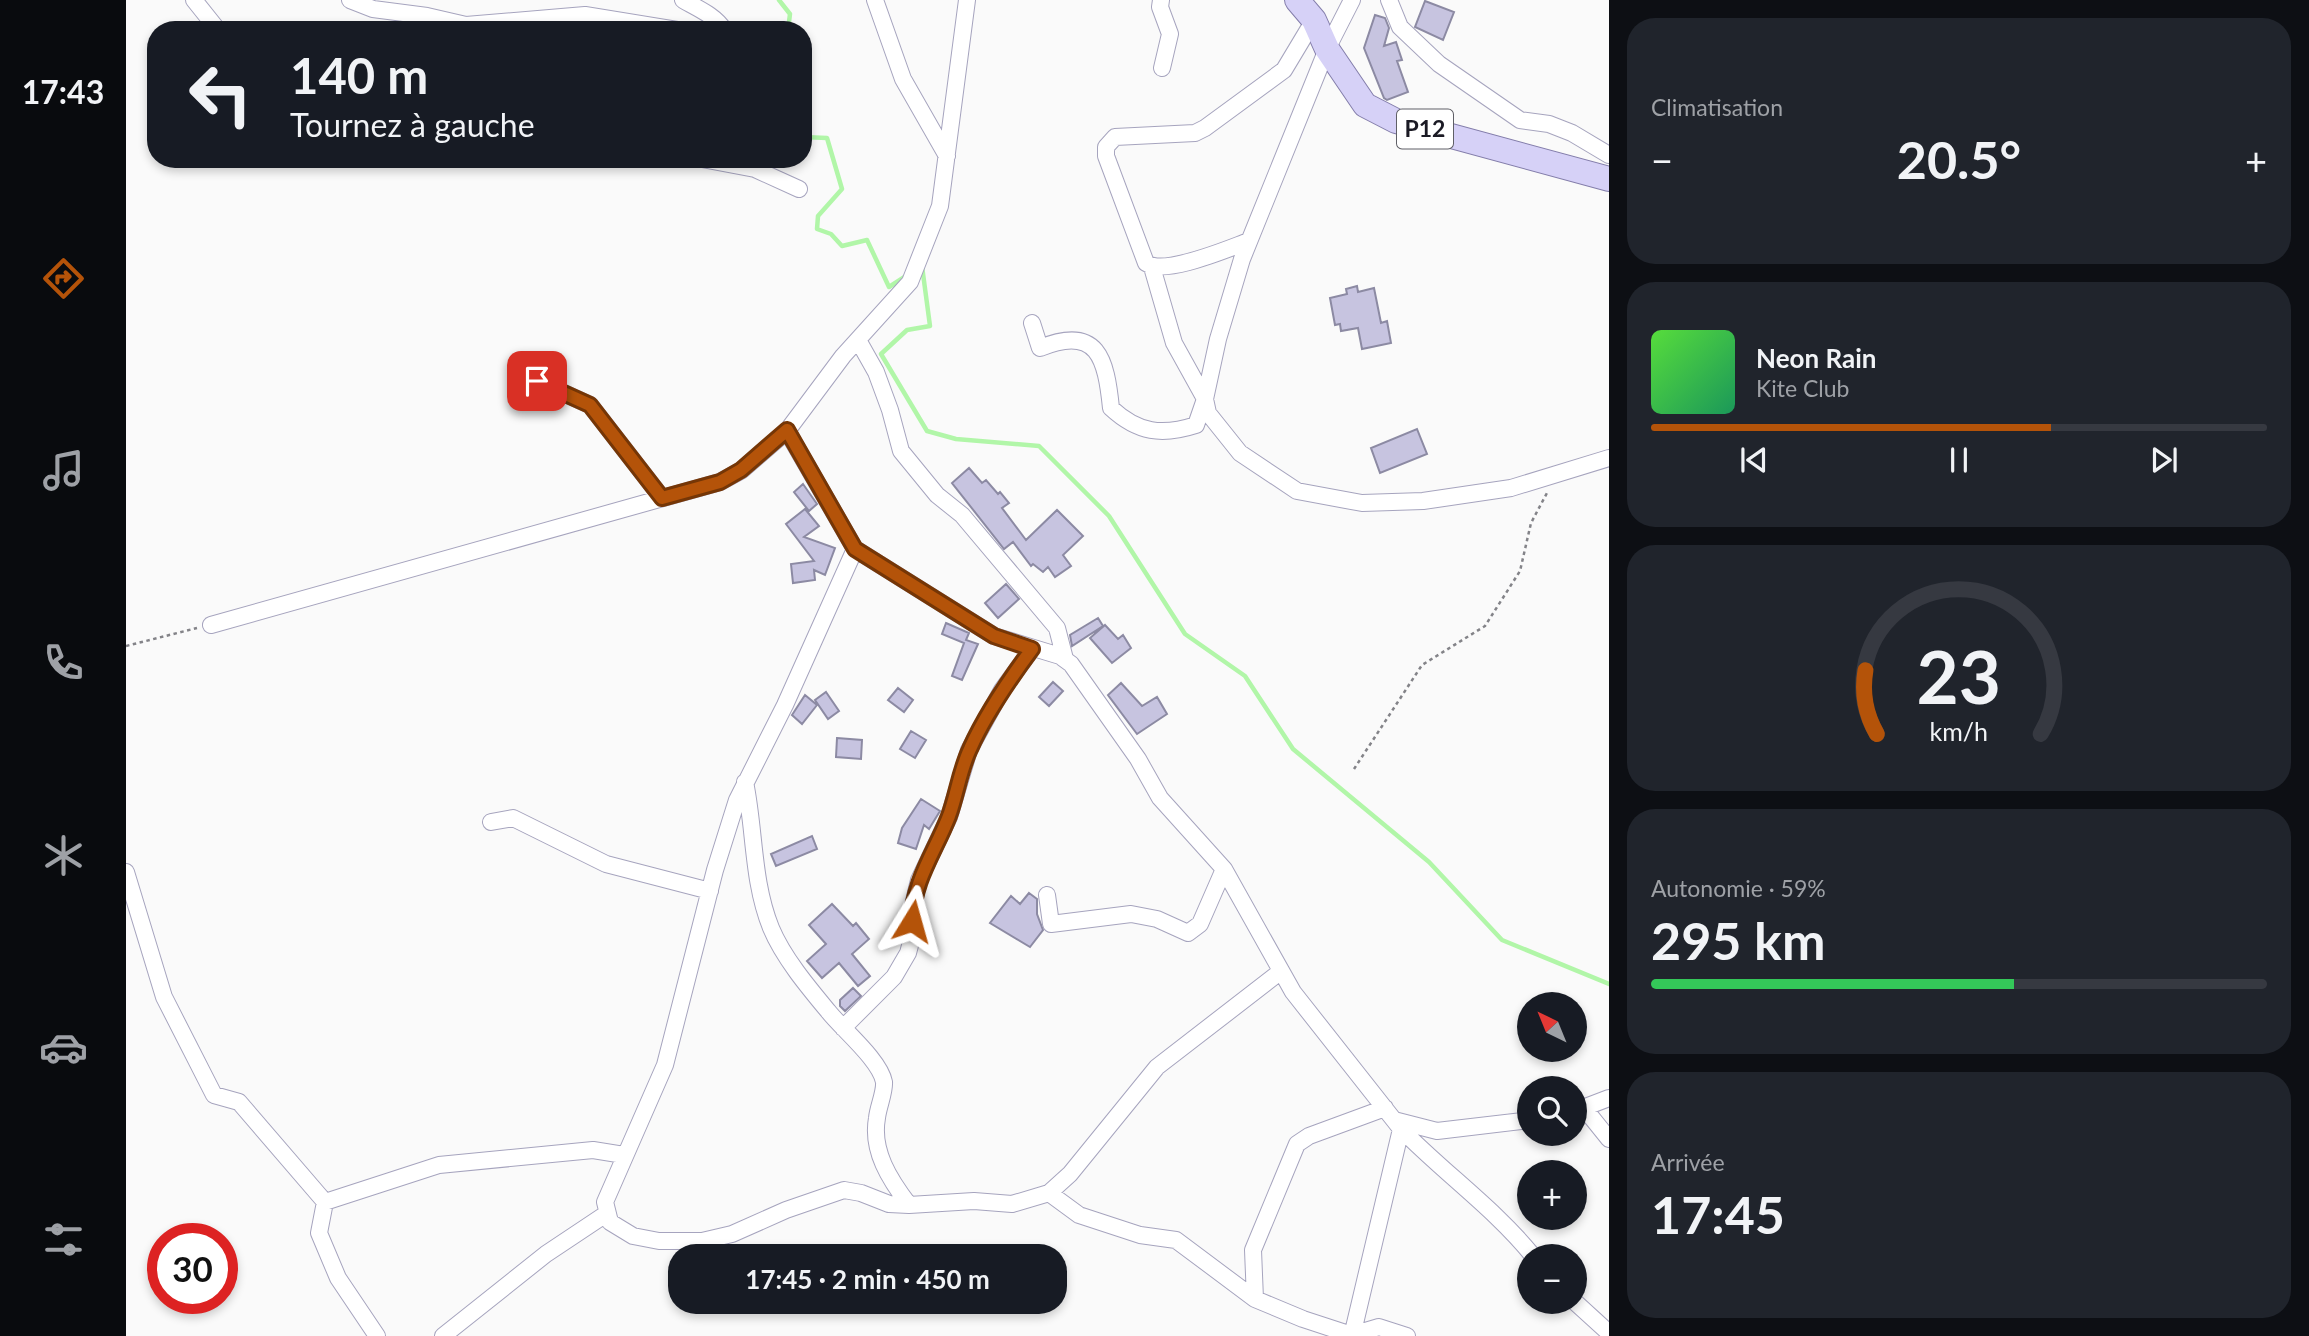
<!DOCTYPE html>
<html lang="fr">
<meta charset="utf-8">
<style>
body{margin:0;font-family:Lato,sans-serif;background:#20242c;color:#f1f3f6;height:100vh;display:flex;flex-direction:column;font-size:26px;white-space:nowrap}
*{box-sizing:border-box;margin:0}
p{font-size:23px;color:#9ea1a6}
.icon{flex:none;width:38px;height:38px;fill:none;stroke:currentColor;stroke-width:2;stroke-linecap:round;stroke-linejoin:round}
.map{position:relative;flex:1;overflow:hidden}
.side{display:flex;flex-direction:column;gap:18px;padding:18px;background:#0d0f14;width:700px}
.side>*{flex:none}
.banner{position:absolute;left:21px;top:21px;width:665px;height:147px;border-radius:28px;box-shadow:0 4px 10px #0003;background:#171b24;color:#f1f3f6;overflow:hidden}
.needle{width:46px;rotate:317deg}
.tools{position:absolute;left:1391px;top:992px;display:grid;gap:14px}
.tools a{display:grid;place-items:center;width:70px;height:70px;border-radius:50%;background:#171b24;box-shadow:0 4px 10px #0003;font-size:35px}
.speed{position:absolute;left:21px;top:1223px;display:flex;gap:14px;font-size:35px;font-weight:700;text-align:center}
.speed>*{display:grid;place-content:center;width:91px;height:91px;border-radius:50%;background:#171b24;box-shadow:0 4px 10px #0003;line-height:1}
.speed .limit{border:10px solid #d22;background:#fff;color:#111}
.pin{position:absolute;display:grid;place-items:center;width:60px;height:60px;color:#fff;margin:-30px;border-radius:14px;box-shadow:0 4px 10px #0006}
.me{position:absolute;width:77px;margin:-38px;rotate:8deg;stroke-linejoin:round;filter:drop-shadow(0 0 5px #0008)}
.turn{display:flex;align-items:center;gap:24px;height:147px;padding:0 28px;font-size:32px}
.turn .icon{width:91px;height:91px;stroke-width:2.5}
.turn b{display:block;font-size:49px;line-height:60px}
.big{font-size:52px;font-weight:700;line-height:1.1}
.side .card{flex:1;display:flex;flex-direction:column;justify-content:center;gap:10px;min-width:0;padding:0 24px;border-radius:28px;background:#20242c}
.side .dial{align-items:center;gap:0}
.dial svg{height:182px;overflow:visible;fill:none;stroke:#363941;stroke-width:7;stroke-linecap:round;text-anchor:middle}
.dial text{fill:#f1f3f6;stroke:none}
.song{display:flex;align-items:center;gap:21px}
.cover{width:84px;height:84px;border-radius:10px;background:linear-gradient(135deg,hsl(110 70% 55%),hsl(150 70% 35%))}
.played{height:7px;border-radius:4px;background:linear-gradient(90deg,#b45309 65%,#363941 65%)}
.keys{display:flex;justify-content:space-around;direction:ltr}
.heat{display:flex;justify-content:space-between;align-items:center;font-size:38px;direction:ltr}
.charge{height:10px;border-radius:5px;background:linear-gradient(90deg,#34c759 59%,#363941 0)}
.trip{position:absolute;left:542px;top:1244px;width:399px;height:70px;border-radius:28px;background:#171b24;box-shadow:0 4px 10px #0003;font-weight:700;line-height:70px;text-align:center}
main{display:flex;flex:1;min-height:0}
.menu{display:flex;flex-direction:column;width:126px;justify-content:space-around;align-items:center;background:#090b0e;color:#9ea1a6}
.menu .icon{width:49px;height:49px}
.menu .active{color:#b45309}
.menu b{font-size:32px;color:#f1f3f6}
.map>svg:first-child{display:block}
.lines{fill:none;stroke-linecap:round;stroke-linejoin:round}
.stream{stroke:#b1f6a8;stroke-width:4.5}
.building{fill:#c7c4e0;stroke:#8c8aa3;stroke-width:2}
.minor-casing{stroke:#a6a4be;stroke-width:18}
.primary-casing{stroke:#837daa;stroke-width:26}
.path{stroke:#838388;stroke-width:2.5;stroke-dasharray:3.5 3.5;stroke-linecap:butt}
.minor{stroke:#fff;stroke-width:16}
.primary{stroke:#d6d1f7;stroke-width:24}
.route-casing{stroke:#753606;stroke-width:18}
.route{stroke:#b45309;stroke-width:12}
.labels{text-anchor:middle;stroke-width:5;stroke-linejoin:round;paint-order:stroke}
.shield{fill:#fff;stroke:#5f5f66;stroke-width:2}
.shield-label{font-size:23px;font-weight:bold;fill:#1b1a24}
</style>
<main>
<nav class="menu">
<b>17:43</b>
<svg class="icon active" aria-label="directions" viewBox="0 0 24 24"><path d="M12 3l9 9-9 9-9-9zM9 14v-3h6M13 9l2 2-2 2"/></svg>
<svg class="icon" aria-label="music" viewBox="0 0 24 24"><path d="M9 18V5l10-2v13"/><circle cx="6" cy="18" r="3"/><circle cx="16" cy="16" r="3"/></svg>
<svg class="icon" aria-label="phone" viewBox="0 0 24 24"><path d="M5 4h4l2 5-3 2q2 4 5 5l2-3 5 2v4C11 20 4 13 5 4z"/></svg>
<svg class="icon" aria-label="climate" viewBox="0 0 24 24"><path d="M12 3v18M4 7l16 10M4 17L20 7"/></svg>
<svg class="icon" aria-label="car" viewBox="0 0 24 24"><path d="M5 17H2v-5l4-1 3-4h7l3 4 3 1v5h-3M9 17h6M6 11h13"/><circle cx="7" cy="17" r="2"/><circle cx="17" cy="17" r="2"/></svg>
<svg class="icon" aria-label="filters" viewBox="0 0 24 24"><path d="M4 7h16M4 17h16"/><circle cx="9" cy="7" r="2"/><circle cx="15" cy="17" r="2"/></svg>
</nav>
<div class="map">
<svg width="1483" height="1336" viewBox="0 0 1483 1336">
<rect width="100%" height="100%" fill="#fafafa"/>
<g class="lines">
<!-- stream -->
<path class="stream" d="M653,0l11,14 -2,16
M677,137l24,1 15,51 -24,27 -1,13 14,5 11,12 25,-6 22,47 17,-11
M796,266l8,60 -23,4 -26,24 46,77 29,8 83,7 70,70 76,118 60,42 48,73 136,113 73,78 107,44"/>
</g>
<!-- building -->
<path class="building" d="M1299,1l29,11 -11,28 -28,-13z
M1249,15l10,3 4,10 -5,18 12,-4 6,18 -5,1 11,31 -21,8 -3,-2 -20,-50z
M1231,286l1,6 16,-4 7,35 6,-2 4,22 -29,6 -4,-21 -17,3 -1,-7 -5,1 -5,-27 17,-4 -1,-5z
M1291,429l10,25 -47,19 -9,-25z
M843,468l13,15 4,-3 12,14 2,-2 9,11 -7,5 24,32 31,-30 26,26 -20,19 8,11 -16,11 -7,-10 -5,5 -10,-8 -2,2 -18,-24 -9,7 -52,-66z
M677,484l14,20 -8,7 -15,-19z
M679,509l14,17 -15,11 31,11 -10,27 -11,-5 1,10 -22,3 -2,-19 23,-3 -28,-37z
M880,584l13,15 -21,19 -13,-15z
M972,618l5,8 -31,20 -2,-11z
M820,623l23,10 -3,7 12,4 -16,36 -10,-4 12,-33 -22,-9z
M979,625l13,14 5,-4 8,13 -19,15 -22,-25z
M927,682l10,9 -14,15 -10,-9z
M995,683l21,23 15,-9 10,17 -30,20 -29,-39z
M772,688l15,12 -9,12 -16,-12z
M700,692l13,19 -11,8 -13,-19z
M679,695l12,10 -15,19 -10,-9z
M785,731l15,9 -11,18 -15,-9z
M711,738l25,2 -1,19 -25,-2z
M795,799l19,12 -11,18 -5,-4 -8,24 -18,-6 4,-15z
M686,836l5,13 -41,17 -5,-12z
M903,893l8,6v15l6,16 -13,17 -40,-24 21,-27 9,8z
M706,904l21,22 3,-3 13,16 -17,15 18,22 -12,10 -19,-23 -17,15 -15,-17 19,-17 -17,-19z
M727,988l8,8 -16,15 -5,-5v-6z"/>
<g class="lines">
<defs>
<path id="minor" d="M68,0l24,30
M224,0l23,9 54,7 39,9 119,-10 92,15
M557,0c14,8 33,16 41,30
M749,0l28,79 44,77
M1035,0l-1,7 10,27 -8,34
M1226,0l-25,49 -85,210 -24,80 -13,60 3,14 32,40 57,38 65,12 61,-2 88,-13 98,-30
M1263,0l11,27 39,37 81,56 29,4 23,9 37,22
M576,159l53,10 44,20
M1123,241c-22,8 -84,35 -103,22l-40,-107v-9l9,-10 80,-4 10,-5 79,-58 30,-50
M906,323l8,25c58,-24 66,11 71,60 27,25 51,28 85,17l9,-26 -31,-56 -22,-76
M732,340l18,32 14,38 11,41 36,44 25,20 95,113 8,31
M411,381l53,24 72,93
M661,431l68,118 139,87 66,20 11,8 67,95 22,39 64,71 69,123 108,137 -49,207
M729,549l-70,156 -48,95 -22,70 -50,195 -60,137 5,20 23,14 26,5h43l30,-7 54,-24 58,-20 17,3 28,11 20,1 65,-4 38,3 37,-11 21,-19 87,-107 123,-95
M85,625l509,-143 22,-12 45,-39 56,-75 67,-74 30,-76 27,-206
M619,782c10,48 7,99 26,146 12,29 37,59 57,83 14,18 52,49 56,71 1,10 -6,25 -7,36 -6,33 13,62 32,87
M365,822l22,-4 93,46 104,27
M0,872l38,125 50,98 25,7 86,100
M921,895l4,29 80,-10 26,5 31,14 12,-9 24,-55
M717,1028l51,-51 14,-24 4,-15 1,-33 6,-25 30,-63 20,-67 33,-60 30,-41
M1458,1108l25,31
M1449,1111l34,-13
M1268,1120l43,11 93,-11
M1275,1129c43,44 94,80 132,127
M923,1193l30,22 61,20 36,5 79,59 48,20 49,16 27,-8 28,9
M1129,1299l-2,-49 44,-106 12,-8 76,-28
M1449,1302l34,31
M251,1336l-39,-58 -19,-45 6,-31 114,-37 154,-15 31,5
M317,1336l103,-82 60,-40"/>
<path id="primary" d="M1171,0l17,20 13,29 38,56 31,16 213,58"/>
</defs>
<!-- minor casing -->
<use href="#minor" class="minor-casing"/>
<!-- primary casing -->
<use href="#primary" class="primary-casing"/>
<!-- path -->
<path class="path" d="M0,646l71,-18
M1228,769l68,-104 63,-39 35,-55 11,-48 17,-32"/>
<!-- minor -->
<use href="#minor" class="minor"/>
<!-- primary -->
<use href="#primary" class="primary"/>
</g>
<g class="lines">
<defs>
<path id="route" d="M411,381l53,24 72,93 58,-16 21,-12 46,-40 68,119 139,87 38,13c-23,31 -46,64 -62,100 -10,21 -13,45 -21,67 -14,36 -36,65 -37,105"/>
</defs>
<!-- route casing -->
<use href="#route" class="route-casing"/>
<!-- route -->
<use href="#route" class="route"/>
</g>
<g class="labels">
<!-- shield labels -->
<rect class="shield" x="1271" y="109.5" width="56" height="39" rx="5"/>
<g class="shield-label">
<text x="1299" y="137">P12</text>
</g>
</g>
</svg>
<div class="tools">
<a><svg class="needle" viewBox="-14 -14 28 28"><path d="M0-13l5 13h-10z" fill="#e53935"/><path d="M0 13l5-13h-10z" fill="#9ea1a6"/></svg></a>
<a><svg class="icon" aria-label="search" viewBox="0 0 24 24"><circle cx="10" cy="10" r="6"/><path d="M15 15l6 6"/></svg></a>
<a>+</a>
<a>−</a>
</div>
<div class="speed"><div class="limit">30</div></div>
<div class="pin" style="left:411px;top:381px;background:#d93025"><svg class="icon" aria-label="arrive" viewBox="0 0 24 24"><path d="M6 21V4h12l-3 4 3 4H6"/></svg></div>
<svg class="me" style="left:786px;top:921px" viewBox="-20 -20 40 40"><path d="M0-17L14 15 0 8-14 15z" fill="#b45309" stroke="#fff" stroke-width="4"/></svg>
<div class="trip">17:45 · 2 min · 450 m</div>
<div class="banner">
<div class="turn"><svg class="icon" aria-label="left" viewBox="0 0 24 24"><path d="M17 20v-9H6M10 6l-5 5 5 5"/></svg><div><b>140 m</b>Tournez à gauche</div></div>
</div>
</div>
<section class="side">
<div class="card"><p>Climatisation</p>
<div class="heat"><a>−</a><b class="big">20.5°</b><a>+</a></div>
</div>
<div class="card">
<div class="song"><i class="cover"></i><div><b>Neon Rain</b><p>Kite Club</p></div></div>
<div class="played"></div>
<div class="keys"><svg class="icon" aria-label="previous" viewBox="0 0 24 24"><path d="M18 5L8 12l10 7zM5 5v14"/></svg><svg class="icon" aria-label="pause" viewBox="0 0 24 24"><path d="M8 5v14M16 5v14"/></svg><svg class="icon" aria-label="next" viewBox="0 0 24 24"><path d="M6 5l10 7-10 7zM19 5v14"/></svg></div>
</div>
<div class="card dial"><svg viewBox="0 0 100 80">
<path d="M14 69A42 42 0 1 1 86 69"/>
<path d="M14 69A42 42 0 0 1 9 41" stroke="#b45309"/>
<text x="50" y="56" font-size="32" font-weight="700">23</text>
<text x="50" y="72" font-size="11">km/h</text>
</svg></div>
<div class="card"><p>Autonomie · 59%</p><b class="big">295 km</b><div class="charge"></div></div>
<div class="card"><p>Arrivée</p><b class="big">17:45</b></div>
</section>
</main>
